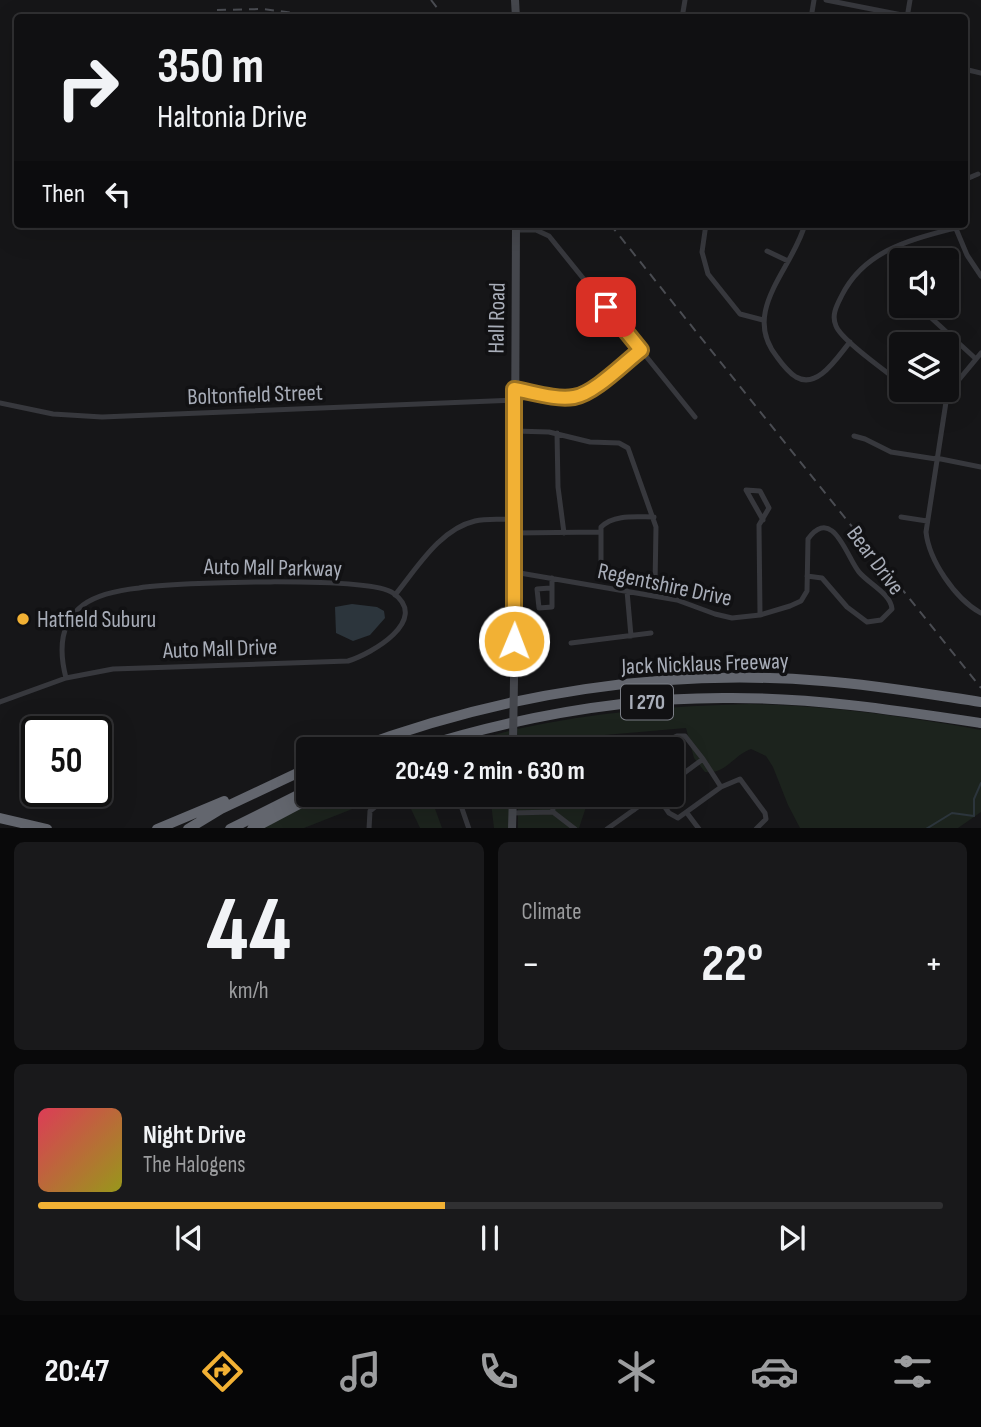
<!DOCTYPE html>
<meta charset="utf-8">
<style>
body{margin:0;font-family:"Sofia Sans Condensed",sans-serif;background:#19191b;color:#f1f3f6;height:100vh;display:flex;flex-direction:column;font-size:26px;white-space:nowrap}
*{box-sizing:border-box;margin:0}
p{font-size:23px;color:#9c9d9f}
.icon{flex:none;width:38px;height:38px;fill:none;stroke:currentColor;stroke-width:2;stroke-linecap:round;stroke-linejoin:round}
.map{position:relative;height:828px;overflow:hidden}
.panel{display:flex;flex-direction:column;gap:14px;padding:14px;background:#09090a;flex:1}
.panel>*{flex:none}
.guide{position:absolute;left:14px;top:14px;width:954px;height:214px;border-radius:7px;box-shadow:0 7px 28px #0002,0 0 0 2px #303032;background:#101012;color:#f1f3f6;overflow:hidden}
.fabs{position:absolute;left:889px;top:248px;display:grid;gap:14px}
.fabs a{display:grid;place-items:center;width:70px;height:70px;border-radius:7px;background:#101012;box-shadow:0 7px 28px #0002,0 0 0 2px #303032;font-size:35px}
.speed{position:absolute;left:21px;top:716px;display:flex;gap:14px;font-size:35px;font-weight:700;text-align:center}
.speed>*{display:grid;place-content:center;width:91px;height:91px;border-radius:50%;background:#101012;box-shadow:0 7px 28px #0002,0 0 0 2px #303032;line-height:1}
.speed .limit{border:4px solid #111;border-radius:10px;background:#fff;color:#111}
.pin{position:absolute;display:grid;place-items:center;width:60px;height:60px;color:#fff;margin:-30px;border-radius:14px;box-shadow:0 4px 10px #0006}
.me{position:absolute;width:77px;margin:-38px;rotate:1deg;stroke-linejoin:round;filter:drop-shadow(0 0 5px #0008)}
.turn{display:flex;align-items:center;gap:24px;height:147px;padding:0 28px;font-size:32px}
.turn .icon{width:91px;height:91px;stroke-width:2.5}
.turn b{display:block;font-size:49px;line-height:60px}
.then{display:flex;align-items:center;height:66px;padding:0 28px;background:#0003;gap:14px;font-size:26px}
.big{font-size:52px;font-weight:700;line-height:1.1}
.panel .card{flex:1;display:flex;flex-direction:column;justify-content:center;gap:10px;min-width:0;padding:0 24px;border-radius:10px;background:#19191b}
.panel .dial{align-items:center;gap:0}
.dial b{font-size:91px;line-height:1}
.song{display:flex;align-items:center;gap:21px}
.cover{width:84px;height:84px;border-radius:10px;background:linear-gradient(135deg,hsl(350 70% 55%),hsl(60 70% 35%))}
.played{height:7px;border-radius:4px;background:linear-gradient(90deg,#f2b134 45%,#303032 45%)}
.keys{display:flex;justify-content:space-around;direction:ltr}
.heat{display:flex;justify-content:space-between;align-items:center;font-size:38px;direction:ltr}
.panel .tiles{flex:1;display:grid;gap:14px;grid-template-columns:1fr 1fr}
.card:last-child{grid-column:span 2}
.trip{position:absolute;left:296px;top:737px;width:388px;height:70px;border-radius:7px;background:#101012;box-shadow:0 7px 28px #0002,0 0 0 2px #303032;font-weight:700;line-height:70px;text-align:center}
.tabs{display:flex;height:112px;justify-content:space-around;align-items:center;background:#060607;color:#9c9d9f}
.tabs .icon{width:49px;height:49px}
.tabs .current{color:#f2b134}
.tabs b{font-size:32px;color:#f1f3f6}
.map>svg:first-child{display:block}
.green{fill:#1c231d}
.water{fill:#2c353c}
.lines{fill:none;stroke-linecap:round;stroke-linejoin:round}
.stream{stroke:#2c353c;stroke-width:2}
.minor{stroke:#37383d;stroke-width:5}
.secondary{stroke:#45474d;stroke-width:8}
.motorway{stroke:#63666e;stroke-width:10}
.rail{stroke:#4a4c52;stroke-width:2;stroke-dasharray:9 7;stroke-linecap:butt}
.secondary-bridge{stroke:#45474d;stroke-width:8}
.route-casing{stroke:#9d7322;stroke-width:18}
.route{stroke:#f2b134;stroke-width:12}
.poi-dot{fill:#f2b134;stroke:#111113;stroke-width:2.5}
.labels{text-anchor:middle;stroke-width:7;stroke-linejoin:round;paint-order:stroke}
.shield{fill:#111113;stroke:#7b7e86;stroke-width:2}
.shield-label{font-size:21px;font-weight:bold;fill:#a8adb8}
.street-label{font-size:23px;fill:#a8adb8;stroke:#111113}
.poi-label{font-size:23px;fill:#a8adb8;stroke:#111113;text-anchor:start}
</style>
<div class="map">
<svg width="981" height="829" viewBox="0 0 981 829">
<rect width="100%" height="100%" fill="#161618"/>
<!-- green -->
<path class="green" d="M750,704c78,2 154,12 231,26v82l-23,16h-158l-12,-23 -15,-38 -7,-11 -15,-7c-16,5 -26,26 -46,23l-11,-14 -8,-30 -116,10 -16,9v2h-36l-1,-20c77,-17 154,-23 233,-25z
M509,731v18h-66z
M325,795h63l-84,33 -46,1z
M430,795l12,33h-22l-9,-19 2,-10z
M490,795h19v33h-15z
M518,795h72l-11,33 -61,1z"/>
<!-- water -->
<path class="water" d="M352,604l25,3 7,4 1,7 -15,17 -17,6 -17,-8 -1,-26z"/>
<g class="lines">
<!-- stream -->
<path class="stream" d="M926,829l26,-16 22,3v-17l7,-16"/>
<!-- minor -->
<path class="minor" d="M826,0l81,16
M516,15l24,3
M682,18l3,-18
M811,18l3,-18
M907,18l3,-18
M964,69l17,4
M964,180l14,-6
M706,224l-4,28 6,22 32,40 23,6
M805,224c-12,45 -65,87 -28,133 5,7 11,15 19,20 22,13 42,-21 54,-35
M954,224l13,31 14,21
M516,230h20l13,6 146,181
M767,251l21,10
M918,310l10,5 48,44
M981,353l-24,29 -11,20 -20,130c3,28 29,67 55,81
M901,383c-14,-11 -60,-43 -65,-57 -5,-11 1,-21 6,-31 23,-45 68,-55 113,-67
M514,389c18,3 41,11 60,8 20,-3 50,-34 67,-47
M914,390l32,12
M0,403l53,11 49,3 412,-17
M514,431l35,1 41,10 29,1 9,5 28,79 -1,58
M557,433l1,54 6,46
M854,436l11,3 26,13 45,7
M936,458l45,9
M901,517l26,4
M514,533l86,-1
M514,572l163,28 38,14 17,4 28,-3 30,-9 11,-5 6,-10 1,-52c25,-34 39,19 51,33 10,12 32,22 33,37l-11,11 -14,2 -20,-15 -25,-29 -15,-2
M601,577v-50c13,-13 35,-10 53,-10
M550,588l-13,1 2,19 13,-1v-29
M627,591l4,45
M395,595c22,-27 45,-66 80,-74 12,-3 26,-1 39,-2
M760,615l-1,-90 10,-17 -9,-17 -14,-1 17,30
M571,643l80,-10
M0,702l66,-24 47,-9 235,-8c23,-7 83,-41 45,-68 -24,-17 -218,-11 -254,-5 -19,2 -41,6 -56,17 -24,18 -24,46 -17,73
M623,749l36,-5 18,-8h8l18,23 18,28
M672,782l31,-23
M457,794l12,35
M552,794l1,18 22,17
M624,794l10,16
M512,813l41,-1
M687,813l12,16
M369,829l1,-18 5,-4 37,-13
M607,829l49,-35 13,19 9,5 43,-31 19,-8 25,34 1,6 -10,10"/>
<!-- secondary -->
<path class="secondary" d="M515,0l1,18
M514,679l2,-455
M512,829l1,-35"/>
<!-- motorway -->
<path class="motorway" d="M354,749c149,-56 310,-81 469,-68 53,4 105,13 158,21
M415,749c99,-31 203,-51 308,-51 87,-1 172,12 258,25
M0,818l47,11
M157,829l67,-28
M188,829l33,-20 87,-41
M230,829l78,-39
M252,829l66,-35"/>
<!-- rail -->
<path class="rail" d="M431,0l14,18
M217,10l46,-1 54,7 74,-2 27,4
M610,224l371,464"/>
<!-- secondary-bridge -->
<path class="secondary-bridge" d="M513,743l1,-64"/>
</g>
<g class="lines">
<defs>
<path id="route" d="M514,641v-252c18,3 41,11 60,8 20,-3 50,-34 67,-47l-35,-43"/>
</defs>
<!-- route casing -->
<use href="#route" class="route-casing"/>
<!-- route -->
<use href="#route" class="route"/>
</g>
<!-- markers -->
<circle class="poi-dot" cx="23" cy="619" r="7"/>
<g class="labels">
<!-- shield labels -->
<rect class="shield" x="621" y="684.5" width="52" height="35" rx="5"/>
<g class="shield-label">
<text x="647" y="709">I 270</text>
</g>
<!-- street labels -->
<g class="street-label">
<text transform="translate(496 318) rotate(-89)" y="8">Hall Road</text>
<text transform="translate(255 394) rotate(-2)" y="8">Boltonfield Street</text>
<text transform="translate(876 560) rotate(53)" y="8">Bear Drive</text>
<text transform="translate(273 567) rotate(1)" y="8">Auto Mall Parkway</text>
<text transform="translate(665 584) rotate(12)" y="8">Regentshire Drive</text>
<text transform="translate(220 648) rotate(-2)" y="8">Auto Mall Drive</text>
<text transform="translate(705 663) rotate(-2)" y="8">Jack Nicklaus Freeway</text>
</g>
<!-- poi labels -->
<g class="poi-label">
<text x="37" y="627">Hatfield Suburu</text>
</g>
</g>
</svg>
<div class="fabs">
<a><svg class="icon" aria-label="sound" viewBox="0 0 24 24"><path d="M4 9h4l5-4v14l-5-4H4zM17 9q2 3 0 6"/></svg></a>
<a><svg class="icon" aria-label="layers" viewBox="0 0 24 24"><path d="M12 4l9 5-9 5-9-5zM3 14l9 5 9-5"/></svg></a>
</div>
<div class="speed"><div class="limit">50</div></div>
<div class="pin" style="left:606px;top:307px;background:#d93025"><svg class="icon" aria-label="arrive" viewBox="0 0 24 24"><path d="M6 21V4h12l-3 4 3 4H6"/></svg></div>
<svg class="me" style="left:514px;top:641px" viewBox="-20 -20 40 40"><circle r="17" fill="#f2b134" stroke="#fff" stroke-width="3"/><path d="M0-11L8 9 0 5-8 9z" fill="#fff"/></svg>
<div class="trip">20:49 · 2 min · 630 m</div>
<div class="guide">
<div class="turn"><svg class="icon" aria-label="right" viewBox="0 0 24 24"><path d="M7 20v-9h11M14 6l5 5-5 5"/></svg><div><b>350 m</b>Haltonia Drive</div></div>
<div class="then">Then<svg class="icon" aria-label="left" viewBox="0 0 24 24"><path d="M17 20v-9H6M10 6l-5 5 5 5"/></svg></div>
</div>
</div>
<section class="panel">
<div class="tiles">
<div class="card dial"><b>44</b><p>km/h</p></div>
<div class="card"><p>Climate</p>
<div class="heat"><a>−</a><b class="big">22°</b><a>+</a></div>
</div>
<div class="card">
<div class="song"><i class="cover"></i><div><b>Night Drive</b><p>The Halogens</p></div></div>
<div class="played"></div>
<div class="keys"><svg class="icon" aria-label="previous" viewBox="0 0 24 24"><path d="M18 5L8 12l10 7zM5 5v14"/></svg><svg class="icon" aria-label="pause" viewBox="0 0 24 24"><path d="M8 5v14M16 5v14"/></svg><svg class="icon" aria-label="next" viewBox="0 0 24 24"><path d="M6 5l10 7-10 7zM19 5v14"/></svg></div>
</div>
</div>
</section>
<nav class="tabs">
<b>20:47</b>
<svg class="icon current" aria-label="directions" viewBox="0 0 24 24"><path d="M12 3l9 9-9 9-9-9zM9 14v-3h6M13 9l2 2-2 2"/></svg>
<svg class="icon" aria-label="music" viewBox="0 0 24 24"><path d="M9 18V5l10-2v13"/><circle cx="6" cy="18" r="3"/><circle cx="16" cy="16" r="3"/></svg>
<svg class="icon" aria-label="phone" viewBox="0 0 24 24"><path d="M5 4h4l2 5-3 2q2 4 5 5l2-3 5 2v4C11 20 4 13 5 4z"/></svg>
<svg class="icon" aria-label="climate" viewBox="0 0 24 24"><path d="M12 3v18M4 7l16 10M4 17L20 7"/></svg>
<svg class="icon" aria-label="car" viewBox="0 0 24 24"><path d="M5 17H2v-5l4-1 3-4h7l3 4 3 1v5h-3M9 17h6M6 11h13"/><circle cx="7" cy="17" r="2"/><circle cx="17" cy="17" r="2"/></svg>
<svg class="icon" aria-label="filters" viewBox="0 0 24 24"><path d="M4 7h16M4 17h16"/><circle cx="9" cy="7" r="2"/><circle cx="15" cy="17" r="2"/></svg>
</nav>
